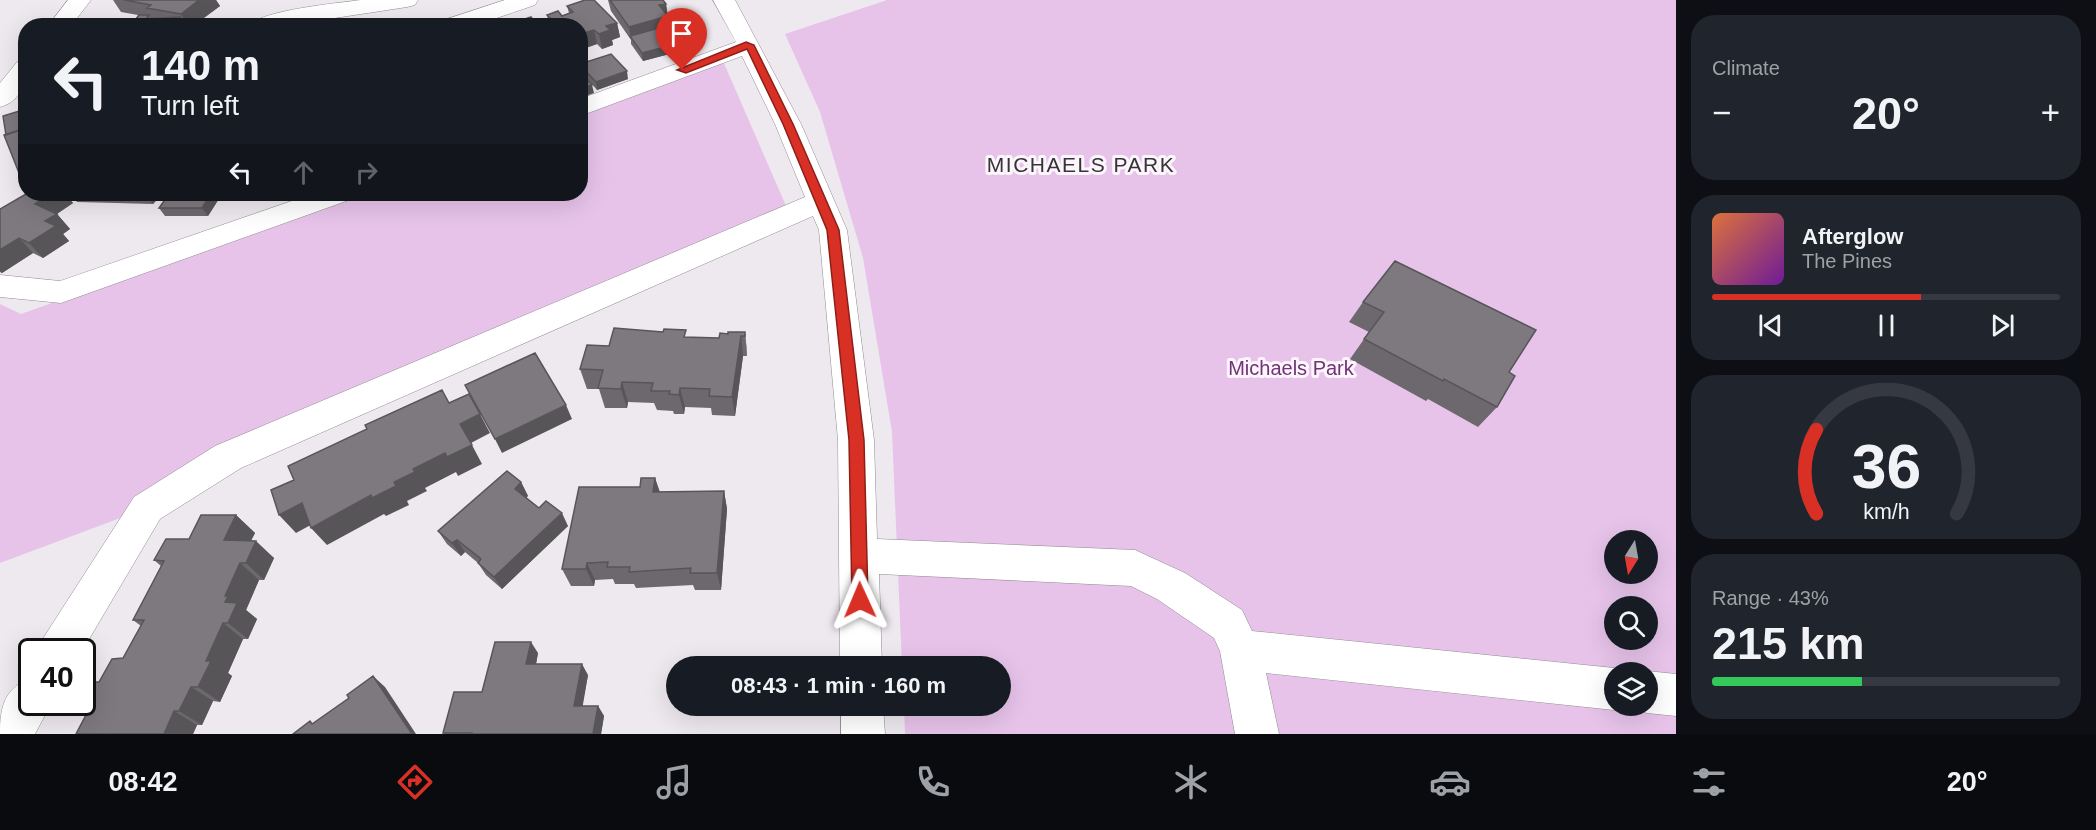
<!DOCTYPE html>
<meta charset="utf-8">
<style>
body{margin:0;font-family:Arial,sans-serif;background:#20242c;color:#f1f3f6;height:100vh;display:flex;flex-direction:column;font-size:22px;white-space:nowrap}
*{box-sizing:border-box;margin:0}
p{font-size:20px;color:#9ea1a6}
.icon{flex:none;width:33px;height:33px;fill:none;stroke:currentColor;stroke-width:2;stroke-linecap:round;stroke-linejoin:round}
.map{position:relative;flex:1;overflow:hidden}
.drawer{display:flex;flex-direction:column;gap:15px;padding:15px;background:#0d0f14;width:420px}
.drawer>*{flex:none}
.hud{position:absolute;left:18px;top:18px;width:570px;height:183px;border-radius:24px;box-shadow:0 6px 24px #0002;background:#171b24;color:#f1f3f6;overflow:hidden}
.needle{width:39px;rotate:191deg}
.fabs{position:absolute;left:1604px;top:530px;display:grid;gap:12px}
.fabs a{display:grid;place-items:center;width:54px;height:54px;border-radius:50%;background:#171b24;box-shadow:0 6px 24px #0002;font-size:30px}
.speed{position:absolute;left:18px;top:638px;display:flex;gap:12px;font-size:30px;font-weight:700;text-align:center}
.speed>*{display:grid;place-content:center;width:78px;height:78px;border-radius:50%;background:#171b24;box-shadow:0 6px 24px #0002;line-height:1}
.speed .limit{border:3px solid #111;border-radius:9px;background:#fff;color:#111}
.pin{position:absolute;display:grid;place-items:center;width:51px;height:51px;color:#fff;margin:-62px -26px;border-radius:50% 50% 50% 0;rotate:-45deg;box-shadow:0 0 6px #0007}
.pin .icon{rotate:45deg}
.me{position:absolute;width:66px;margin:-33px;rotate:359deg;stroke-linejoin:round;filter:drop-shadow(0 0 4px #0008)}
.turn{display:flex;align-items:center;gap:21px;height:126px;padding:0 24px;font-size:27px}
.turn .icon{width:78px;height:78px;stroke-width:2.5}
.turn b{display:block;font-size:42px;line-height:51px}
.lanes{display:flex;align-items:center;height:57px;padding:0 24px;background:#0003;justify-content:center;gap:30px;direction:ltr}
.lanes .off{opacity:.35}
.big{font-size:45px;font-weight:700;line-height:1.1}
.drawer .tile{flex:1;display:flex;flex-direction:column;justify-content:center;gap:9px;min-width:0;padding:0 21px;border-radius:24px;background:#20242c}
.drawer .dial{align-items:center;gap:0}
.dial svg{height:156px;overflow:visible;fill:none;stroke:#363941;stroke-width:7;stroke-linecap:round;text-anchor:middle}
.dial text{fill:#f1f3f6;stroke:none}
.song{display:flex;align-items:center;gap:18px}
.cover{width:72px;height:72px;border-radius:9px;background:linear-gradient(135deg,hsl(20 70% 55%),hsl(280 70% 35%))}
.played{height:6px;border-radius:3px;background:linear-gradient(90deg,#d93025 60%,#363941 60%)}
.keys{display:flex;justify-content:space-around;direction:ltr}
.heat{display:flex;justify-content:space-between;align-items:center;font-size:33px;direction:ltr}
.charge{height:9px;border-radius:4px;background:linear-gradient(90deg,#34c759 43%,#363941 0)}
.trip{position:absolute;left:666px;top:656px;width:345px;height:60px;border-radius:30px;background:#171b24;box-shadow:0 6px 24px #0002;font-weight:700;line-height:60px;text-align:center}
.tabs{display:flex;height:96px;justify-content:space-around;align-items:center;background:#090b0e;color:#9ea1a6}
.tabs .icon{width:42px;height:42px}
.tabs .active{color:#d93025}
.tabs b{font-size:27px;color:#f1f3f6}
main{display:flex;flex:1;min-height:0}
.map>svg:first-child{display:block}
.green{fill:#e7c3ea;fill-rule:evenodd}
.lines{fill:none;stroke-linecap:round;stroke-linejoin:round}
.minor-casing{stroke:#908b90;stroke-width:1}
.minor{fill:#fff;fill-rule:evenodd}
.wall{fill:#6c686d}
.shaded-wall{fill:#585559}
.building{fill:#7e797f;stroke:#585559;stroke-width:1.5}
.route{fill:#d93025;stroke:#8d1f18;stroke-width:1.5}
.labels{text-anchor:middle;stroke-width:6;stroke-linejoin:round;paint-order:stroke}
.park-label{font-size:20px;fill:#703376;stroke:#fcf6fc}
.neighbourhood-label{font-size:21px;letter-spacing:1.5px;fill:#373437;stroke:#fcf6fc}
</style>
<main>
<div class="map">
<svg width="1676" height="734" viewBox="0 0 1676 734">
<rect width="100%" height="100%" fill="#eee9ef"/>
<!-- green -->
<path class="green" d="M887,0h789v734h-771l-1,-29h96v-39h-98l-10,-234 -29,-174 -43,-146 -35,-78zM1614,540h33v33h-33zM1614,606h33v33h-33zM1614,672h33v33h-33z
M723,61l67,154 -643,293 -147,55v-259l21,10 336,-120h223l1,-81z"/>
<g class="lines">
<defs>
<path id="minor" d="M68,0h23l-20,26h-23z
M361,0h57l-3,5 -8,2 -125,19h-33c11,-16 91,-23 112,-26z
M505,0h33l-3,5 -62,21h-35l3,-5z
M713,0h22l66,124 46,106 27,210 3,99 258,11 50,23 57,37 10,21 362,37 10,4h-10v33h13l-13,5 -348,-37 13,61h-44l-15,-83 -6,-13 -57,-39 -26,-13 -252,-12 3,92h-42l-2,-226 -19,-210 -6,-14 -572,252 -81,51 -78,132h-44l6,-14 90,-140 81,-51 590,-249 -30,-73 -33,-68 -162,60v-17l156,-57z
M26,60c0,20 -3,41 -26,47v-24l17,-21z
M312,194h41l-4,6 -288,103 -61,-6v-22l60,6z
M1647,671l29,3v42l-29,-3 -15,-6 -1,-2h16v-33h-3z
M32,677v25h20l-17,32h-35c0,-27 4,-46 32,-57z
M841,705h42l2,29h-44z"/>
</defs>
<!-- minor casing -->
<use href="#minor" class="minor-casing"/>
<!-- minor -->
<use href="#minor" class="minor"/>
</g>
<!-- wall -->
<path class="wall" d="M113,0h103l4,6 -27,20h-69l12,-7 2,-4 -17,-3z
M608,0h55l3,4 4,27 -3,1 9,12 1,8 -34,9 -12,-17v-4l-20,-29z
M567,6l50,17 3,14 -8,3 1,5 -11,4 -5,-5 -17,6v-24h-31l-2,-11 15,1 7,-3z
M580,64l48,15 -31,11 -15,-17z
M26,194h39l8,9 -16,11 13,15 -7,5 6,7 -26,17 -10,-5 -31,20 -2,-1v-63z
M71,194h91l-9,10 -76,-2z
M222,194l-14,22h-43l-6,-8z
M1363,302l146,70 -12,35 -19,20 -50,-28 -2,2 -76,-42 19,-27 -20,-10z
M745,332l2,24h-4l-8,60 -23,-1 -1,-7 -26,-1 -1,7h-10l-1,-3 -16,-1 -3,-7 -26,-1 -1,6h-22l-6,-19h-12l-7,-20 29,-23 78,-9 32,1 9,-4z
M655,478l5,14 64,-1 3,18 -6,81h-26l-2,-5 -57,3 -2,-4h-19l-2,-5 -18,1 -1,6h-23l-9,-17 78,-82z
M521,482l7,14 -2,1 13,11 29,18 -66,63 -16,-14 -8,-12 -13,-11 -4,4 -14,-12 -9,-13z
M236,515l19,18 -4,7 23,18 -10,22h-5l-13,30 11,9 -9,20h-5l-15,34 4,3 -12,26 -7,-1 -11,24h-5l-4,9h-117l10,-19 -9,-4 22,-29 24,-24 18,-32 -8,-6 28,-54 -7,-6 35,-21z
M538,653l-2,11 52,11 -6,31h16l6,10 -3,18h-157l-1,-1 39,-41z"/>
<!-- shaded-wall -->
<path class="shaded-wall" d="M199,0h17l4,6 -27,20h-5l-7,-12z
M666,4l4,27 -36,10 -3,-3 -2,-11 30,-22z
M180,17l5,9h-11z
M617,23l3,14 -8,3 1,5 -11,4 -3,-15 7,-8z
M594,30l3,14 -17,6v-16z
M676,44l1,8 -34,9 -1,-8z
M627,71l1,8 -31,11 -1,-8z
M592,85l2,8 -14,5v-9z
M51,194h14l8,9 -24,16 -14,-15z
M145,194h17l-9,10z
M211,194h11l-14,22 -6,-8z
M57,214l13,15 -7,5 6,7 -26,17 -14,-15 16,-22z
M19,238l14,15 -31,20 -2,-2v-21z
M745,332l2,20v4l-2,-20z
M741,336l2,20 -8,60 -3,-19z
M622,382l6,20 -1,6 -6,-19z
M680,388l5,19 -1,7 -5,-19z
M566,405l6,14 -70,34 -7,-14z
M480,414l10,19 -19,10 -11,-19z
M472,445l10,19 -24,12 -2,-4 -31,16 2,3 -20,10 2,4 -23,11 -2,-2 -57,31 -16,-17 83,-46 19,-13 32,-16z
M655,478l6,19 -8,-5z
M521,482l7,14 -6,6 -7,-13z
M724,491l3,18 -6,81 -4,-17z
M302,503l16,18 -22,12 -17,-18z
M562,513l6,13 -66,63 -8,-12z
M236,515l19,18 -12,24 -19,-17z
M457,540l8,12 -4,4 -9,-13z
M256,541l18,17 -10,22 -18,-17z
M240,563l19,17 -13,30 11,9 -9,20 -20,-16 -3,-21v-6z
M587,563l8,17 -1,6 -8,-17z
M223,623l20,16 -15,34 4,3 -12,26 -22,-15 8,-26z
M531,642l7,11 -4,22 -8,-11z
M582,664l6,11 -7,41 -7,-10z
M373,676l12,11 31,47h-4z
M191,687l22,14 -11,24 -23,-14z
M598,706l6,10 -3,18h-8z
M174,711l23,14 -4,9h-29z"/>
<!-- building -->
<path class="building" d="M124,0h75l-18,14 -34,-6 4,-3z
M585,0h9l23,23 -11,3 4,4 -11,4 -5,-4 -14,4v-8h-27l-5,-6 3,-1 -4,-4 11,-4 4,5 11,-4 -6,-6z
M610,0h53l3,4 -7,1 9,11 -39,11z
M139,15h10l-3,4 34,-2 -6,9h-50l5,-7h7z
M531,17l7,9h-34z
M663,27l13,17 -34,9 -12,-17z
M611,54l16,17 -31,11 -16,-17v-1z
M580,71l12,14 -12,4z
M26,109v19l-20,7 -3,-19z
M26,128v49l-5,1 -17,-43z
M26,194h25l-16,10 22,10 -12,7 11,5 -27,17 -10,-5 -19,12v-41z
M169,194h42l-9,14h-43z
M1395,261l141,69 -27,42 6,4 -18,31 -53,-28 -1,2 -79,-42 20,-27 -21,-10z
M614,328l49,4 1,-3 22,1 -2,7 35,1 1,-5 8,1v-2h17v4h-4l-9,61 -23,-1 1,-7 -30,-1 -1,7 -10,-1 1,-3h-19l2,-8 -31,-1 -1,7 -23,-1 5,-18 -23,-1 7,-24 22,1z
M535,353l31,52 -71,34 -30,-54z
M442,390l7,13 20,-9 11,20 -20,10 12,21 -25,12 -2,-4 -32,16 2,3 -21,10 2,4 -24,12 -1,-3 -60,33 -9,-25 -23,12 -8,-25 23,-10 -6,-14 79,-37 -2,-4z
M507,471l14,11 -6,7 24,19 7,-7 16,12 -68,64 -16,-14 3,-4 -24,-19 -5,3 -14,-12z
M641,478h14l-2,14 71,-1 -7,82h-27l1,-5 -62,4 1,-5h-23l1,-5 -21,1 -1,6h-24l17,-82h61z
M201,515h35l-12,25 32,1 -10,22h-6l-15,33h3l-3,6 12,1 -9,20h-5l-17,38h5l-13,26h-7l-12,24h-5l-10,23h-88l12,-23h-11l5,-9 10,-20h7l13,-23 11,-1 21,-38h-11l31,-59 -10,-1 12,-21h23z
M495,642h36l-5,22h56l-8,42h24l-5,28h-121v-1h-29l11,-41h28z
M373,676l39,58h-119l17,-13 2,3 37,-26 -2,-3z"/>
<!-- route -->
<path class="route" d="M746,42l8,3 39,79 46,106 25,210 4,160 -2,6 -6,2 -6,-2 -2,-6 -3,-160 -22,-210 -44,-106 -36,-75 -61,24 -9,-3z"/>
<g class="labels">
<!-- park labels -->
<g class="park-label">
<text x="1291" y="375">Michaels Park</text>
</g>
<!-- neighbourhood labels -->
<g class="neighbourhood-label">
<text x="1081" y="172">MICHAELS PARK</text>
</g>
</g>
</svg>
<div class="fabs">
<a><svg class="needle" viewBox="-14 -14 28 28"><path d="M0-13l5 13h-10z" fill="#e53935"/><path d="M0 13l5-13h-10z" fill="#9ea1a6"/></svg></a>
<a><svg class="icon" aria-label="search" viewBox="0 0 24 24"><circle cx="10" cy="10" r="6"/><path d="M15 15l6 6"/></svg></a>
<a><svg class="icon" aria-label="layers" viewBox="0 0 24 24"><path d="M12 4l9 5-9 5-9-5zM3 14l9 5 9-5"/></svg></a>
</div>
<div class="speed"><div class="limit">40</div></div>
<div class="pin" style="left:682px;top:70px;background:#d93025"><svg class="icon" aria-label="arrive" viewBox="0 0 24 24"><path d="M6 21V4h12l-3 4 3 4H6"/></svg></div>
<svg class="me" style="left:860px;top:600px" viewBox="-20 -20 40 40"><path d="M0-17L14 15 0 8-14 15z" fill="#d93025" stroke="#fff" stroke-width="4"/></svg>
<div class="trip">08:43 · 1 min · 160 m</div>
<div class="hud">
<div class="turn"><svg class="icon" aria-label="left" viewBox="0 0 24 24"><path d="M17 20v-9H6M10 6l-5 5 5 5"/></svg><div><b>140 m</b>Turn left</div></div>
<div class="lanes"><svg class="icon" aria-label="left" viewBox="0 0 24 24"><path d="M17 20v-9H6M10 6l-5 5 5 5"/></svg><svg class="icon off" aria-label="ahead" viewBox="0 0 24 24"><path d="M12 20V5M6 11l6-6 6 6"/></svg><svg class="icon off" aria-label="right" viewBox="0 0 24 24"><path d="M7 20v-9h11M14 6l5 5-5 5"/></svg></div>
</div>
</div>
<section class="drawer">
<div class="tile"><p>Climate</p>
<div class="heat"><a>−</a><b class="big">20°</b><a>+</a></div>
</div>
<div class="tile">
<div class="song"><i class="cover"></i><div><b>Afterglow</b><p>The Pines</p></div></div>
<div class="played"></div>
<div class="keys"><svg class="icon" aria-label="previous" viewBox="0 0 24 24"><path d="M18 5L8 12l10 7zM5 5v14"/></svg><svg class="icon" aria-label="pause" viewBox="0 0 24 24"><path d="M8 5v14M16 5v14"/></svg><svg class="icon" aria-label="next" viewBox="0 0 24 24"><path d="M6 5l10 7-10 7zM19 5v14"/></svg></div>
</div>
<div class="tile dial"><svg viewBox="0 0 100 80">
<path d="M14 69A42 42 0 1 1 86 69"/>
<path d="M14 69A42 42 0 0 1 14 26" stroke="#d93025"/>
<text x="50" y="56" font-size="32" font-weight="700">36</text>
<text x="50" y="72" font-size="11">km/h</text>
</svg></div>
<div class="tile"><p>Range · 43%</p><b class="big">215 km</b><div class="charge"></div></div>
</section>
</main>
<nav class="tabs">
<b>08:42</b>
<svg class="icon active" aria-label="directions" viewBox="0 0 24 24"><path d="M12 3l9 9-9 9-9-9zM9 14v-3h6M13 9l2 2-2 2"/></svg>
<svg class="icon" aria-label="music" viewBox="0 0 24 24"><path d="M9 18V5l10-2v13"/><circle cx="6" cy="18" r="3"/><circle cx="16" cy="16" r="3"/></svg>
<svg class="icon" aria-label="phone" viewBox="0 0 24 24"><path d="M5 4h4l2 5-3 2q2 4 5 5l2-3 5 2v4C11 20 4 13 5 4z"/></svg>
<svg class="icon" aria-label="climate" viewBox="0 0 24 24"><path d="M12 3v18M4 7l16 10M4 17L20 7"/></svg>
<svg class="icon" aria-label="car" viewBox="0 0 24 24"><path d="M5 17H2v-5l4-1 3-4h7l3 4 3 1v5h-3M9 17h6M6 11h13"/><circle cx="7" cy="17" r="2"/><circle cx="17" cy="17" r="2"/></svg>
<svg class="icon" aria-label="filters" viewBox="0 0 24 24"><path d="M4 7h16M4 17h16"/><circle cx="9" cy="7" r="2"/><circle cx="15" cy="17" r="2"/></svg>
<b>20°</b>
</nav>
